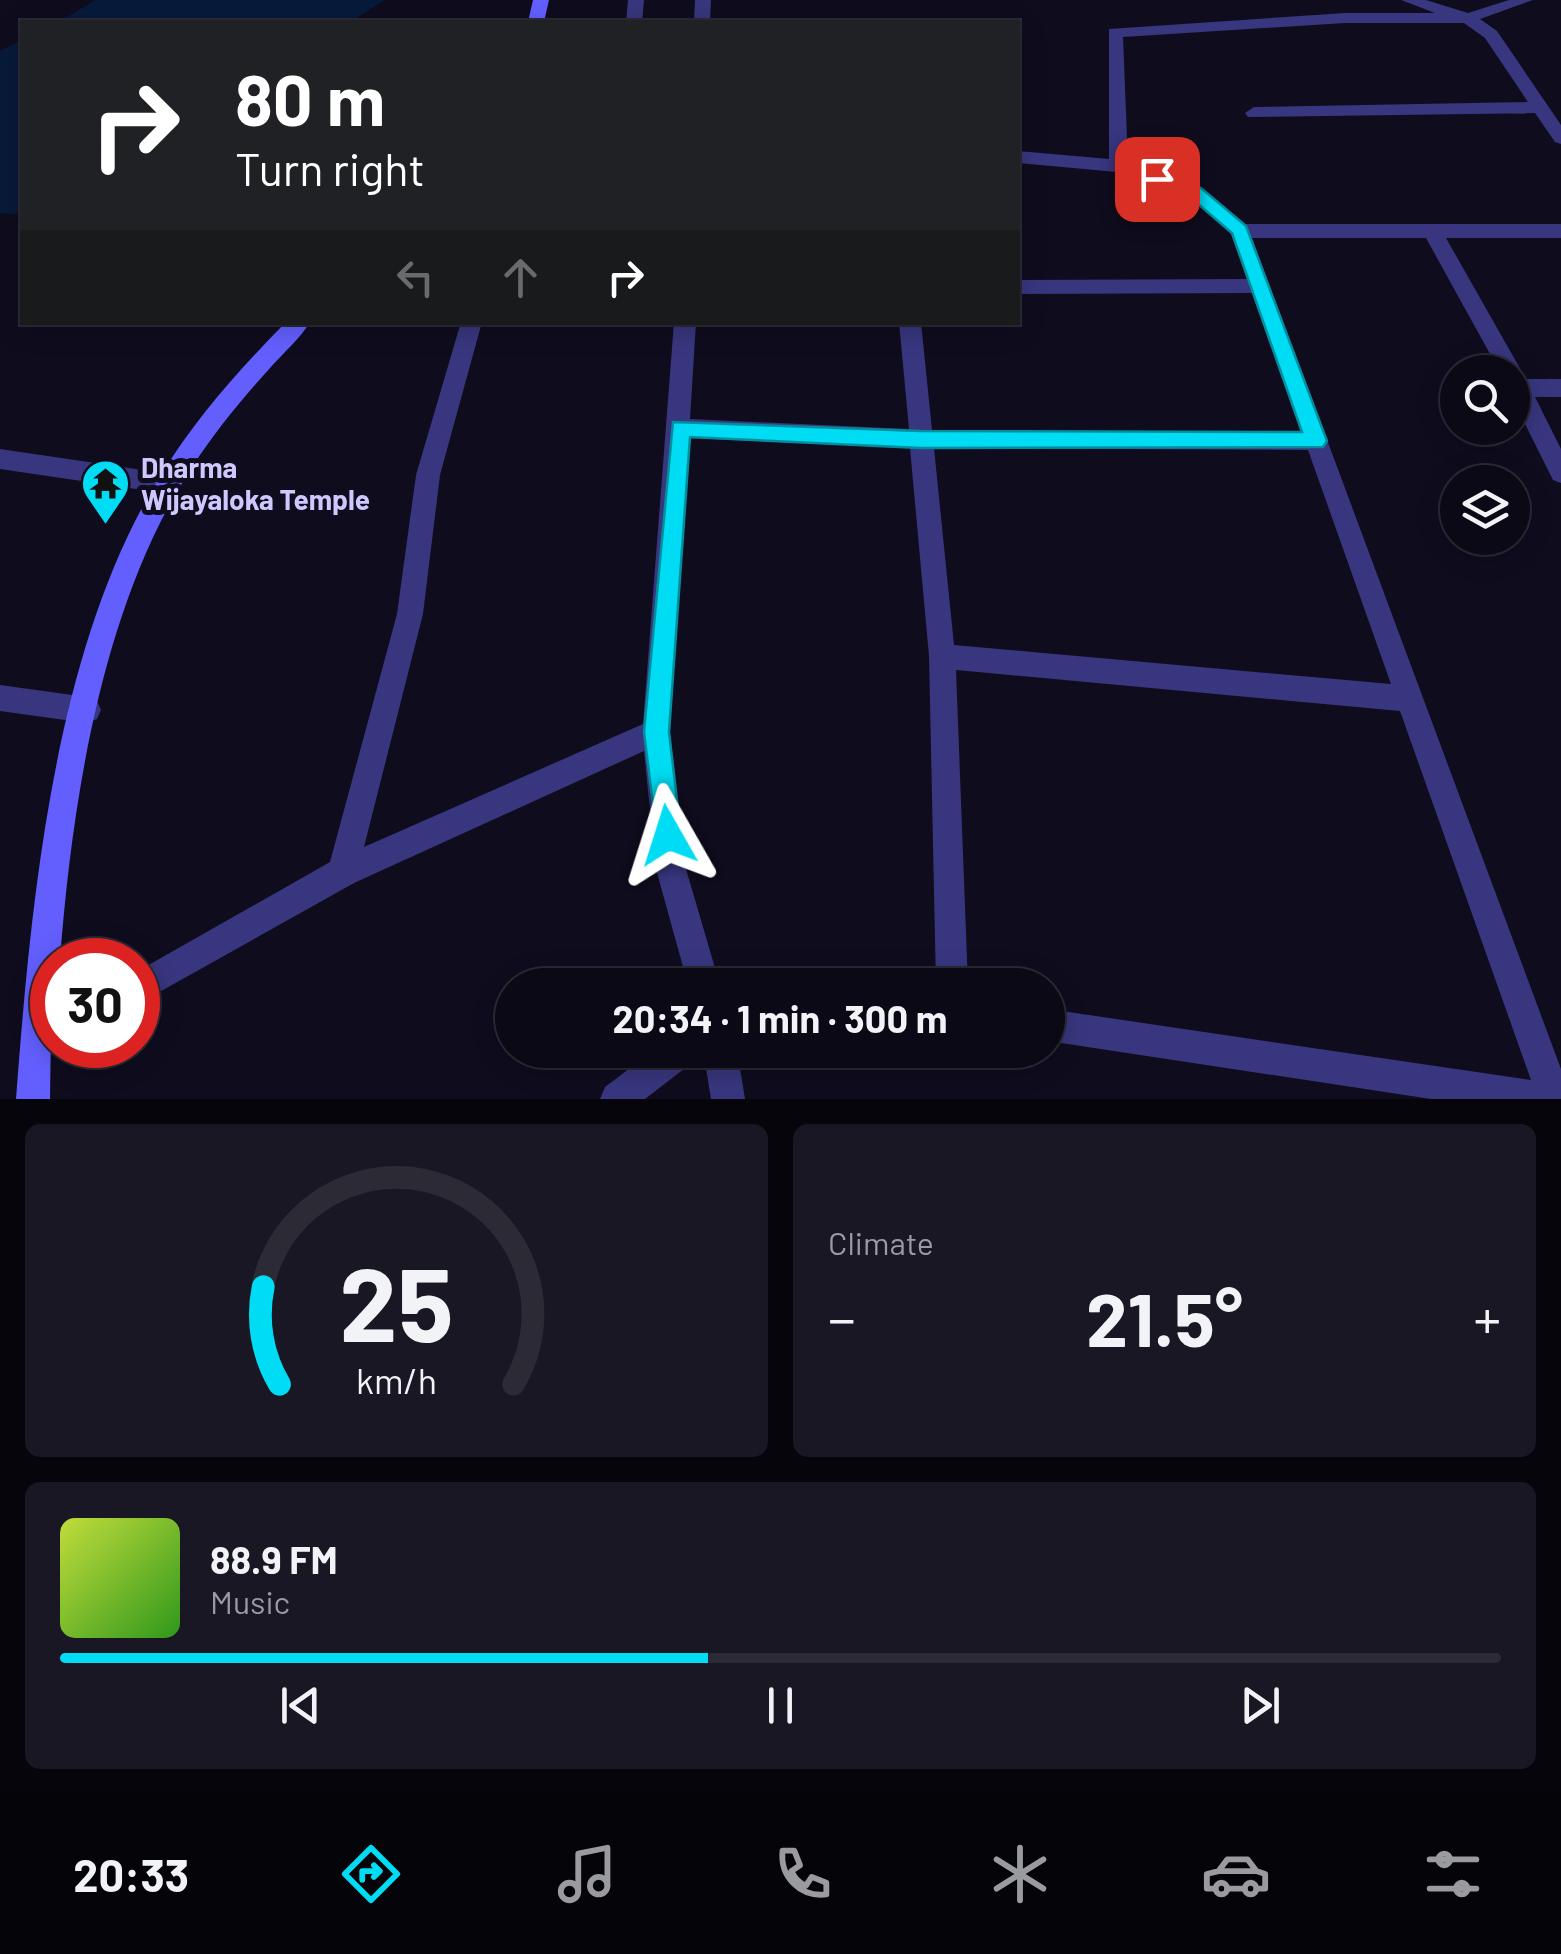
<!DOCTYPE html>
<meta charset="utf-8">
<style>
body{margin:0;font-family:Barlow,sans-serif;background:#191723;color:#f1f3f6;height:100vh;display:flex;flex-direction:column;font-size:38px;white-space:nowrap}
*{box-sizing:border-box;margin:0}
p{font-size:32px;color:#9a9aa1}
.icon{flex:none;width:55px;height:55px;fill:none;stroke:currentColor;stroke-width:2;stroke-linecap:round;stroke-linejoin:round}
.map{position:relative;height:1099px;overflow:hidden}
.panel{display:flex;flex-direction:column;gap:25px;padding:25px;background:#06050c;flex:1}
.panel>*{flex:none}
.hud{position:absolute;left:20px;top:20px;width:1000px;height:305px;border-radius:0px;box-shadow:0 5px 25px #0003,0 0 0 2px #2b2a35;background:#202124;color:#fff;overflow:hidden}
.fabs{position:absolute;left:1440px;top:355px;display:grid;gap:20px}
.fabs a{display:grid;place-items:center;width:90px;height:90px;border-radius:50%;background:#0b0916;box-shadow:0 5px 25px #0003,0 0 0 2px #2b2a35;font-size:50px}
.speed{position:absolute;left:30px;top:938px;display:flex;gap:20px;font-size:50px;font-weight:700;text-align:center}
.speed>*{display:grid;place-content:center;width:130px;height:130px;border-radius:50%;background:#0b0916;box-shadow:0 5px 25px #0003,0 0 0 2px #2b2a35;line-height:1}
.speed .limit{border:15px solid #d22;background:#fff;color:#111}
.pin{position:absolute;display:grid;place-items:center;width:85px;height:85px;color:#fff;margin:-42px;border-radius:20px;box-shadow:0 5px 15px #0006}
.me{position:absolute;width:110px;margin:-55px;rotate:354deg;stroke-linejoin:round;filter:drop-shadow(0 0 8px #0008)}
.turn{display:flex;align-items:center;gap:35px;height:210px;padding:0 50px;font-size:45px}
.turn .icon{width:130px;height:130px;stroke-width:2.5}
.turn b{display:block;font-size:70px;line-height:85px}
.lanes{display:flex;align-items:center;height:95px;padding:0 50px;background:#0003;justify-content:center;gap:50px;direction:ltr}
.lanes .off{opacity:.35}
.big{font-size:75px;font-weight:700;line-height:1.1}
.panel .widget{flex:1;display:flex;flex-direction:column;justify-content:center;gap:15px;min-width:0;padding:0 35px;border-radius:15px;background:#191723}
.panel .dial{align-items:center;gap:0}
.dial svg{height:260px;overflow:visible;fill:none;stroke:#2b2a35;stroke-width:7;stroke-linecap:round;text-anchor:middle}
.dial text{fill:#f1f3f6;stroke:none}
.song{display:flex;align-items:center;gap:30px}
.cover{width:120px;height:120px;border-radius:15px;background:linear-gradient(135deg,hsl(70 70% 55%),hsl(110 70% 35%))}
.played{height:10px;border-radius:5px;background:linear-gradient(90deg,#00dcf3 45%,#2b2a35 45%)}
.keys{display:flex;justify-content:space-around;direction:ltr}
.heat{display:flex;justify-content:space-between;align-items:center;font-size:55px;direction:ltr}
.panel .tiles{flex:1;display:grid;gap:25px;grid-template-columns:1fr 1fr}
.widget:last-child{grid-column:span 2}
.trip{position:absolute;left:495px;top:968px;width:570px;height:100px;border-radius:50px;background:#0b0916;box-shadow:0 5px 25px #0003,0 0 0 2px #2b2a35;font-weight:700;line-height:100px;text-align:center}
.menu{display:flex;height:160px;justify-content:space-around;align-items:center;background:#040409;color:#9a9aa1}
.menu .icon{width:70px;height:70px}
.menu .on{color:#00dcf3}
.menu b{font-size:45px;color:#f1f3f6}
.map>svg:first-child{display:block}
.water{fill:#081a3a}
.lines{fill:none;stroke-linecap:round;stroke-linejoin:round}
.street{fill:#38367e;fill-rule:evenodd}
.secondary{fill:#635fff;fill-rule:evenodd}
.route{fill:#00dcf3;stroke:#008f9e;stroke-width:2.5}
.labels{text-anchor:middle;stroke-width:10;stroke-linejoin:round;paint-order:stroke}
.poi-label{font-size:28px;font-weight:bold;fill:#cfc8ff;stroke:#0f0c1e;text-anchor:start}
</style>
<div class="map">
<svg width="1561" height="1099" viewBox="0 0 1561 1099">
<rect width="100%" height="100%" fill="#0f0c1e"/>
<!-- water -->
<path class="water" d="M95,0h290l-35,22h-291z
M22,40v170l-7,4 -15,-1v-162z"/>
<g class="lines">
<!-- street -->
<path class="street" d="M628,0h16l-2,22h-16z
M695,0h16l-1,22h-16z
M1401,0h25l42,13 41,-13h24l-53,19 17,12 64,94v19l-6,-2 -20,-29 -287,4 -3,-4 9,-6 274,-5 -43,-64 -21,-15h-119l-222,14 5,126 74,25 43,36h316v14h-115l80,141h35v18h-26l26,52v34l-8,-3 -41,-82v-26h-12l-74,-134h-174l309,831v30h-130l-383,-58v-32l483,71 -131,-369 -444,-41 12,315h-32l-7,-329 -19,-208 -222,-10 -18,294 16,137 34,116h-32l-32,-116 -12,-118 -290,132 -216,121v-33l192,-109 67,-248 19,-139 45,-153h21l-42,153 -17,139 -59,233 279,-123 31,-402h22l-6,97 219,10 -10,-107h22l11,108 369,2 -49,-139 -234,1v-14l229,-1 -16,-45 -43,-38 -71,-24 -99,-9v-12l91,8v-130l236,-16h90zM934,448l374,2 83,234 -437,-39z
M0,449l170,25 8,3 4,7 -4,7 -8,3 -170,-25z
M0,685l87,12 10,4 4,9 -4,9 -10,4 -87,-12z
M654,1050h44l-5,12 -48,37h-45l5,-12z
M703,1050h34l8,49h-34z"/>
<!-- secondary -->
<path class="secondary" d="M533,0h16l-5,22h-16z
M286,322h24c-10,17 -27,31 -40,46 -29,32 -57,66 -80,102 -88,136 -118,331 -130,490h-8l-2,139h-34c15,-198 38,-453 145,-624 34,-56 79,-106 125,-153z"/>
</g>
<!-- route -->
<path class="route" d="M1157,173l44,15 45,38 81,215 -4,6 -403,1 -230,-11 -21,295 12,103 -4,10 -9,4 -10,-4 -14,-113 29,-310 247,9 382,1 -70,-199 -43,-37 -38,-13 -3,-4z"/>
<!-- icons -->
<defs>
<symbol id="temple-pin" viewBox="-11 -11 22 30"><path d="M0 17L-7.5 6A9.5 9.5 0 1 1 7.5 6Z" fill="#00dcf3" stroke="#0f0c1e"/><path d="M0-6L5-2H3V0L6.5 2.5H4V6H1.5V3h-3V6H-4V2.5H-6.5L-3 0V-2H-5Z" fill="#111"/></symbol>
</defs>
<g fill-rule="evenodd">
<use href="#temple-pin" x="78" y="456" width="55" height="75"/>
</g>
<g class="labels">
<!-- poi labels -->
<g class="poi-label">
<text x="141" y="478">Dharma<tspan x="141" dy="32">Wijayaloka Temple</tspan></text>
</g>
</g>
</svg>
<div class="fabs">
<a><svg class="icon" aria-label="search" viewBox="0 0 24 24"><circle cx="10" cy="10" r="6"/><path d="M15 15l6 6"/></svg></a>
<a><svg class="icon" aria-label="layers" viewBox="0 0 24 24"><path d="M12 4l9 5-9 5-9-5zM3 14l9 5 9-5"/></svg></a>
</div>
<div class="speed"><div class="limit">30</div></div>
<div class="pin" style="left:1157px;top:179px;background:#d93025"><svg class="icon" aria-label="arrive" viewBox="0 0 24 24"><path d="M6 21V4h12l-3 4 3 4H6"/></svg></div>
<svg class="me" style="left:668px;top:835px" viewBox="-20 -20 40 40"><path d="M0-17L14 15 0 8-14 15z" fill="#00dcf3" stroke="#fff" stroke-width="4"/></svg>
<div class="trip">20:34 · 1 min · 300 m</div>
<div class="hud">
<div class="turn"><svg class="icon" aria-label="right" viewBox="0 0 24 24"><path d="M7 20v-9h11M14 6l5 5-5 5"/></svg><div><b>80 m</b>Turn right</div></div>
<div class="lanes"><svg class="icon off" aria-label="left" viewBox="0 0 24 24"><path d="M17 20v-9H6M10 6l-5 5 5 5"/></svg><svg class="icon off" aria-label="ahead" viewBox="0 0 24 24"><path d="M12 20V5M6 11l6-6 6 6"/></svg><svg class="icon" aria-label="right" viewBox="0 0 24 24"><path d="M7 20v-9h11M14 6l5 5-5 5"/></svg></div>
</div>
</div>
<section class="panel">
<div class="tiles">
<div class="widget dial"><svg viewBox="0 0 100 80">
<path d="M14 69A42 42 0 1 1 86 69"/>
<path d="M14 69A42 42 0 0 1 9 39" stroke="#00dcf3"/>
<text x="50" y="56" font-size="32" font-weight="700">25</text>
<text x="50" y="72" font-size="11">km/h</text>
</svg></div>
<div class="widget"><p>Climate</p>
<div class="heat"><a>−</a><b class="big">21.5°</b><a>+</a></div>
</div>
<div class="widget">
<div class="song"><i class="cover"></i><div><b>88.9 FM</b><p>Music</p></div></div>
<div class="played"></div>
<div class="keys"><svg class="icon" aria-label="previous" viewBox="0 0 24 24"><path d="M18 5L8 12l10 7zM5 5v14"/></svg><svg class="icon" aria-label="pause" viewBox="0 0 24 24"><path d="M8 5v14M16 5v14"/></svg><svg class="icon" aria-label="next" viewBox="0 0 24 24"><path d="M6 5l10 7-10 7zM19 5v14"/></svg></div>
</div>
</div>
</section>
<nav class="menu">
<b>20:33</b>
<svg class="icon on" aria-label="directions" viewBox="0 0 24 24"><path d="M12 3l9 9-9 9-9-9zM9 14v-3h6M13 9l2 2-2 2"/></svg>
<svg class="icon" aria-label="music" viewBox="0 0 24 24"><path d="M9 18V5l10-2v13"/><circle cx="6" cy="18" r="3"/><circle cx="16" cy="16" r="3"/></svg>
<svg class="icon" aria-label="phone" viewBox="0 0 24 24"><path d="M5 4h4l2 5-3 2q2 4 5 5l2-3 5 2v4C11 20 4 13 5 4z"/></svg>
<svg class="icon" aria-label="climate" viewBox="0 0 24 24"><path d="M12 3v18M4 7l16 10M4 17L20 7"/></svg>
<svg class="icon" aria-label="car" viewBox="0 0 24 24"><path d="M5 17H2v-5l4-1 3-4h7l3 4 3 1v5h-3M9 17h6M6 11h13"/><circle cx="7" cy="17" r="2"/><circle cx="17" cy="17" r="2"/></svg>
<svg class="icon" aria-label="filters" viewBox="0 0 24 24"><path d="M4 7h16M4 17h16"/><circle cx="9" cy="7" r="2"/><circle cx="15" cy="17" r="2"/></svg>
</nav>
